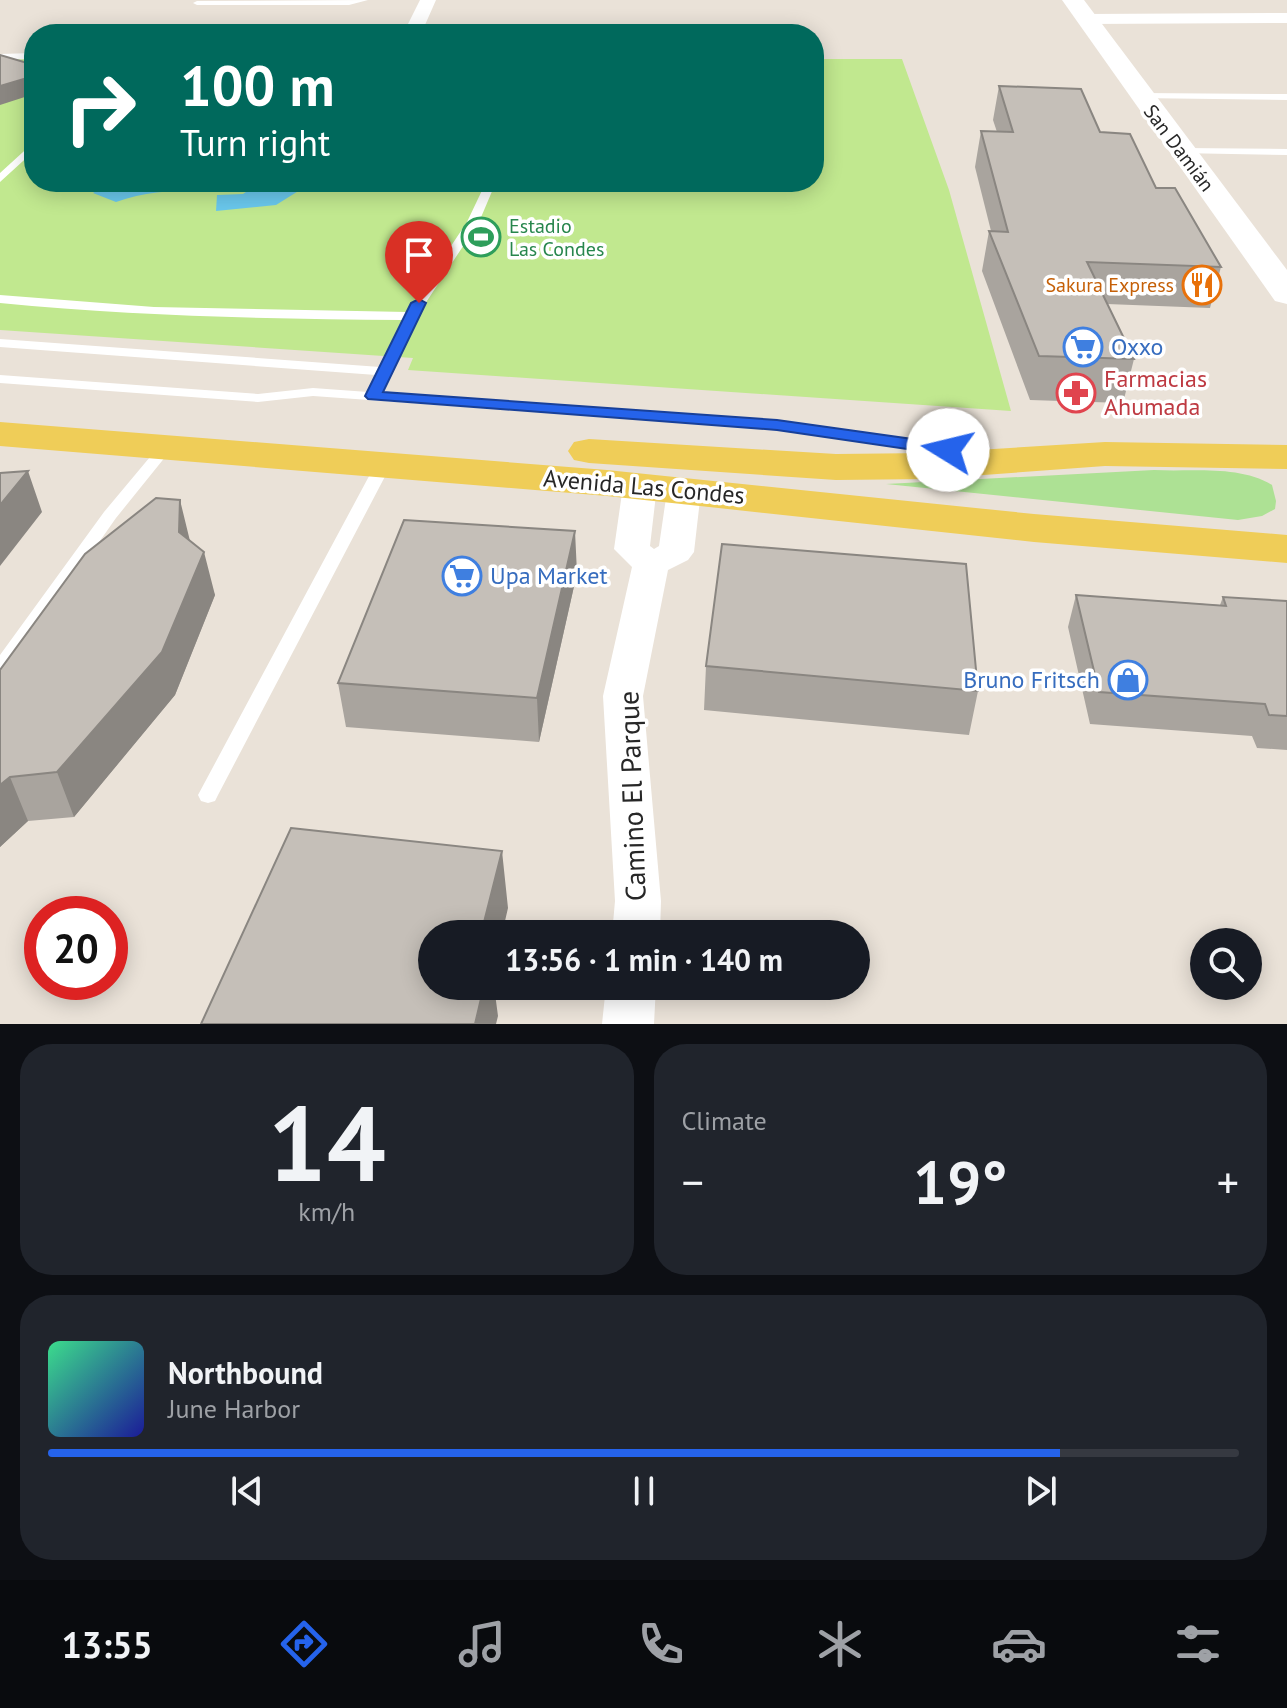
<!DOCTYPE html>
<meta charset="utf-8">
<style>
body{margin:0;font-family:"PT Sans",sans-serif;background:#20242c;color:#f1f3f6;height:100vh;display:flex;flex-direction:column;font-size:30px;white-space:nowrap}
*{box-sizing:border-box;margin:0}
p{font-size:26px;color:#9ea1a6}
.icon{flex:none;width:44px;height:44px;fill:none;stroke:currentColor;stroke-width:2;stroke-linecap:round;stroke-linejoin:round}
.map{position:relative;height:1024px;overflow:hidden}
.panel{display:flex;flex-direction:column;gap:20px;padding:20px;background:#0d0f14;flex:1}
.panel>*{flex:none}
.banner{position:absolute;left:24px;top:24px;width:800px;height:168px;border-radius:32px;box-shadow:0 4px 20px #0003;background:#00695c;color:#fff;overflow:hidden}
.fabs{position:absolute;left:1190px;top:928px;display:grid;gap:16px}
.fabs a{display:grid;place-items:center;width:72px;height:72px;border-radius:50%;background:#171b24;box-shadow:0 4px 20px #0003;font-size:40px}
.speed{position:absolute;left:24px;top:896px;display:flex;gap:16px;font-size:40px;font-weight:700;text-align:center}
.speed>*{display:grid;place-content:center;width:104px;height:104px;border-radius:50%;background:#171b24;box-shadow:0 4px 20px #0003;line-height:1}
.speed .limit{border:12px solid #d22;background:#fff;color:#111}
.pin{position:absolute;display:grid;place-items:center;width:68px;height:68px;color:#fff;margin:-82px -34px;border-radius:50% 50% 50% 0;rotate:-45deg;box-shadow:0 0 8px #0007}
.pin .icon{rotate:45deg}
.me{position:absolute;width:88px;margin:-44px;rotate:279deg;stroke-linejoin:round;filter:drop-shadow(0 0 6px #0008)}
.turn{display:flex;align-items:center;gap:28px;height:168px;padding:0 24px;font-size:36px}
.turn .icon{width:104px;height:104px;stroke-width:2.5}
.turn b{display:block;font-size:56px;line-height:68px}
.big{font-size:60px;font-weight:700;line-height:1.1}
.panel .widget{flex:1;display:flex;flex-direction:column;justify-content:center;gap:12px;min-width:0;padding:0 28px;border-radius:32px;background:#20242c}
.panel .dial{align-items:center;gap:0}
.dial b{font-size:104px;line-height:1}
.song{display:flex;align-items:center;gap:24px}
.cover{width:96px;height:96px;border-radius:12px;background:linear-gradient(135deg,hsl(150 70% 55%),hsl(240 70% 35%))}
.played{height:8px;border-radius:4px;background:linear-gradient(90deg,#2563eb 85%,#363941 85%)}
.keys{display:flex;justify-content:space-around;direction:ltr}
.heat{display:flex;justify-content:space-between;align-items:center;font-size:44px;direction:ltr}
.panel .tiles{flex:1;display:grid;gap:20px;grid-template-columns:1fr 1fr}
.widget:last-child{grid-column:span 2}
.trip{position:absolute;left:418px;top:920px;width:452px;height:80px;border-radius:40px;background:#171b24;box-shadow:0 4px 20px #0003;font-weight:700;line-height:80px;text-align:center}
.tabs{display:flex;height:128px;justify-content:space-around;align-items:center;background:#090b0e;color:#9ea1a6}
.tabs .icon{width:56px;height:56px}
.tabs .on{color:#2563eb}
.tabs b{font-size:36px;color:#f1f3f6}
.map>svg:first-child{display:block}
.green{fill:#ade194}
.pitch{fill:#c1e88f}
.water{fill:#6ac8ed}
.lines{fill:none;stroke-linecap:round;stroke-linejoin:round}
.lane{fill:#fff;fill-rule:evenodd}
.street{fill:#fff;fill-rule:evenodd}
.secondary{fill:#fff;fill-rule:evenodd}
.primary{fill:#efcd58;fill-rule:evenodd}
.wall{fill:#a9a49e}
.shaded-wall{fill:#8a8681}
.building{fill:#c5bfb8;stroke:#8a8681;stroke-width:2}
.route{fill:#2563eb;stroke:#184099;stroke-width:2}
.labels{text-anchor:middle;stroke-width:7;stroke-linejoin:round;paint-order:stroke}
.far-street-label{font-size:20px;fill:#272727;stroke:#fff}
.far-leisure-label{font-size:20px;fill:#27864d;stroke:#fff;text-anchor:start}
.far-food-label{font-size:20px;fill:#c56008;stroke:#fff;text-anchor:end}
.shop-label{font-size:24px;fill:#366cbe;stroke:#fff;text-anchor:start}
.health-label{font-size:24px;fill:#be3a42;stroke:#fff;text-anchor:start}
.street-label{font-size:24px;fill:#272727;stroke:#fff}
.near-street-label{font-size:28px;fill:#272727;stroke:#fff}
</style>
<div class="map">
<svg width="1287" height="1024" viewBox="0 0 1287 1024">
<rect width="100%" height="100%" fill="#eae2d8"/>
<!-- green -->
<path class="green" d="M1154,470c38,2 85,-5 118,15l4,16 -1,8 -13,7 -24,4 -352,-36z"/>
<!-- pitch -->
<path class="pitch" d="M0,54h34v128h780v-123h88l47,131 62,221 -603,-41 5,-12 -413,-28z"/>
<!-- water -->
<path class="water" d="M109,182h134l-8,9c-40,-1 -80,-3 -119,11l-23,-9z
M261,182h46l1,3 -32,20 -60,6 1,-16 26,-1z"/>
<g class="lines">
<!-- lane -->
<path class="lane" d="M368,0l-19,5h-152l-4,-2 4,-2z
M34,53v6l-34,1v-6z
M1140,93l147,1v6l-150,-2v-4z
M34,142v9l-34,31v-9z
M1182,148l105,1v6l-109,-2v-4z
M486,182h10l-17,40 -62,94 -35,77 395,28 201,28 8,5 -8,5 -201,-30 -464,-33 -55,6 -258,-19v-8l258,19 55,-6 55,4 8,-17 -376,-28v-8l380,28 23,-47c-135,-1 -269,-4 -403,-17v-8l154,12 253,5 60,-90z
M165,444l7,4 -2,3 -54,67 -109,155 -7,1v-19l104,-143 56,-67z
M383,460l8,5 -173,330 -3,6 -7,2 -7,-2 -3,-6 177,-330z"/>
<!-- street -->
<path class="street" d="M420,0h16l-15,34h-18z
M1287,13v10l-201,1 -9,-5 9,-5z
M640,476l12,3 5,7 -7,60 4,3 5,-3 8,-55 5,-7 12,-3 12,3 5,7 -7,61 -6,8 -20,10 -25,126 18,205 -1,33h-48l3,-33 -12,-205 29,-129 -18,-18 9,-63 5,-7z
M606,986h50l-2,38h-52z"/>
<!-- secondary -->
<path class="secondary" d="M1062,0h22l203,270v34l-12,-3z"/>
<!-- primary -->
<path class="primary" d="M0,422l607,48 427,44 253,21v28l-253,-21 -427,-46 -607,-50z
M589,439l247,15 93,-1 176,-11 182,3v24l-182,-3 -176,13 -93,1 -247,-17 -15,-3 -6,-9 6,-9z"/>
</g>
<!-- wall -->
<path class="wall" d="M999,86l101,46 56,56 65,79 -11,41 -103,-4 27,55 -11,44 -93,-3 -48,-129 7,-40h2l-16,-64 6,-36 16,1 -4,-12z
M190,541l25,54 -40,100 -101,122 -46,4 -28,26v-177z
M577,573l-38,169 -193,-15 -8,-44z
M1076,595l144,10 3,-8 64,4v149l-30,-2 -5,-12 -162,-12 -22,-97z
M706,666l272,25 -9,44 -265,-25z"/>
<!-- shaded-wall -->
<path class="shaded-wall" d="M34,76v18l-34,11v-19z
M28,471l14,41 -42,54v-61z
M180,500l10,41 -11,-9z
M575,531l2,42 -38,169 -2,-44z
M204,552l11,43 -40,100 -101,122 -17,-45z
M10,777l18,44 -28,26v-62z
M502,851l6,57 -6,26h-21z
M478,986h16l4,30 -2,8h-21z"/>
<!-- building -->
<path class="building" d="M0,55l34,10v11l-34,10z
M999,86l82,3 19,43 30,2 26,54h19l46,79 -134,-5 47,97 -95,-3 -50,-125 19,1 -27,-101 32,1z
M28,471l-28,34v-32z
M156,498l24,2 -1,32 25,20 -42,100 -105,120 -47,5 -10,8v-115l85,-116z
M404,520l171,11 -38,167 -199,-15z
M722,544l244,20 12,127 -272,-25z
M1076,595l150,11 -3,-9 64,4v115l-18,-1 -4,-11 -166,-12z
M291,828l211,23 -21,83h-49v52h52l-9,38h-274z"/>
<!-- route -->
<path class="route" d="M419,299l7,4 -43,89 394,28 171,24 9,6 -9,5 -171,-25 -409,-31 -3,-3 46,-93z"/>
<!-- icons -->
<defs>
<symbol id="stadium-ring" viewBox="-11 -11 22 22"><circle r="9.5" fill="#fff" stroke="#2e9e5b" stroke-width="1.5"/><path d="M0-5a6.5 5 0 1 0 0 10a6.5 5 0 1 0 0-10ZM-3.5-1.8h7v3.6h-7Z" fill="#2e9e5b"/></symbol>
<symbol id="restaurant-ring" viewBox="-11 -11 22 22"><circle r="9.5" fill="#fff" stroke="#e8710a" stroke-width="1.5"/><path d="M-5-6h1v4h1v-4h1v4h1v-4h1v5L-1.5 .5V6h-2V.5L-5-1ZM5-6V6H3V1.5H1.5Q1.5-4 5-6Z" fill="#e8710a"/></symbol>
<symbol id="supermarket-ring" viewBox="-11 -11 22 22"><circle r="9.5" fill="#fff" stroke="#3f7fe0" stroke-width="1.5"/><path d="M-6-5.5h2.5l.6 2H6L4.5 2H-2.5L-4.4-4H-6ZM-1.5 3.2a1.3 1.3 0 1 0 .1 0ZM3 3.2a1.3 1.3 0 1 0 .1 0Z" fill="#3f7fe0"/></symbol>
<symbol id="pharmacy-ring" viewBox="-11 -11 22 22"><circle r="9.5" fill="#fff" stroke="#e0444e" stroke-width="1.5"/><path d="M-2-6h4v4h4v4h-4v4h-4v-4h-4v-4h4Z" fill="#e0444e"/></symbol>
<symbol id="shop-ring" viewBox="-11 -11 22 22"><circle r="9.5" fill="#fff" stroke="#3f7fe0" stroke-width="1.5"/><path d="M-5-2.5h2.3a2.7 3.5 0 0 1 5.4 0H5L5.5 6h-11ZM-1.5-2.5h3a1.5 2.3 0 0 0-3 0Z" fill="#3f7fe0"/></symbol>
</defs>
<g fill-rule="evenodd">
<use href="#stadium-ring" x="459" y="215" width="44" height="44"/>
<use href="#restaurant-ring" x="1180" y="263" width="44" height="44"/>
<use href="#supermarket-ring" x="1061" y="325" width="44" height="44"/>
<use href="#pharmacy-ring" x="1054" y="371" width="44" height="44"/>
<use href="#supermarket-ring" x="440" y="554" width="44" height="44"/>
<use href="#shop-ring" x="1106" y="658" width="44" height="44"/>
</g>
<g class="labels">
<!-- far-street labels -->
<g class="far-street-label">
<text transform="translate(1179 148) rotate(53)" y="7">San Damián</text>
</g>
<!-- far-leisure labels -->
<g class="far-leisure-label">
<text x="509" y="233">Estadio<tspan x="509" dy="23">Las Condes</tspan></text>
</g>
<!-- far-food labels -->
<g class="far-food-label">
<text x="1174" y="292">Sakura Express</text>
</g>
<!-- shop labels -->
<g class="shop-label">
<text x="1111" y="355">Oxxo</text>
<text x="490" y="584">Upa Market</text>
<text x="1100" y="688" text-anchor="end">Bruno Fritsch</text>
</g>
<!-- health labels -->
<g class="health-label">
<text x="1104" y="387">Farmacias<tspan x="1104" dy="28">Ahumada</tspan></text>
</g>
<!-- street labels -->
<g class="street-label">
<text transform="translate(644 487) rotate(5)" y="8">Avenida Las Condes</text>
</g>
<!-- near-street labels -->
<g class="near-street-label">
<text transform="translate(632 796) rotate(-92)" y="10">Camino El Parque</text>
</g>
</g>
</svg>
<div class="fabs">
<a><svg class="icon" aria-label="search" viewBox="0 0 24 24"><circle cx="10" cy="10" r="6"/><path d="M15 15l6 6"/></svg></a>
</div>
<div class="speed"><div class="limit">20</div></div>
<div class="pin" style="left:419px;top:303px;background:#d93025"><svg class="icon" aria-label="arrive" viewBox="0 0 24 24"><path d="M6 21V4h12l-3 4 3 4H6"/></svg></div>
<svg class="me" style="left:948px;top:450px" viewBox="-20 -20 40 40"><circle r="19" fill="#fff"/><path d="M0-13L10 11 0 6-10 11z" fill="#2563eb"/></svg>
<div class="trip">13:56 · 1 min · 140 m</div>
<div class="banner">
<div class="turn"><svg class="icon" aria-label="right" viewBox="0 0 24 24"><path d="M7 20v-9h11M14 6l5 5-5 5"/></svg><div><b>100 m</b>Turn right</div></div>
</div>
</div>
<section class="panel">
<div class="tiles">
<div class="widget dial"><b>14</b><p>km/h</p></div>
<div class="widget"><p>Climate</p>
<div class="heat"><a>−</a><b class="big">19°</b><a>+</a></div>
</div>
<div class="widget">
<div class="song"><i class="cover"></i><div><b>Northbound</b><p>June Harbor</p></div></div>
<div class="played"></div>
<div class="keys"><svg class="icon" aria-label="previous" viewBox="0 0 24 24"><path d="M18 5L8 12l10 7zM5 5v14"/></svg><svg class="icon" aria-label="pause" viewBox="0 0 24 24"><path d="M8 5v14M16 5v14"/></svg><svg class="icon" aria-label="next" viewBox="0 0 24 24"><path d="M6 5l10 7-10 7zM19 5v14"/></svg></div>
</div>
</div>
</section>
<nav class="tabs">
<b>13:55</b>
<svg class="icon on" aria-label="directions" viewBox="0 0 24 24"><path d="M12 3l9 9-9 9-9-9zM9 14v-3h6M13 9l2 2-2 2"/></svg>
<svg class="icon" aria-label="music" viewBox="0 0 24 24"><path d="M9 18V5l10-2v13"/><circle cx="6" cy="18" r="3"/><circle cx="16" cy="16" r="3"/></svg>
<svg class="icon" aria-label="phone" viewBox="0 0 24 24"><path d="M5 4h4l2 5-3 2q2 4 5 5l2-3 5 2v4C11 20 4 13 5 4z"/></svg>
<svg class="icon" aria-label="climate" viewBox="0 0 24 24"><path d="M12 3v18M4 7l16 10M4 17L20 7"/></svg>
<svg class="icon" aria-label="car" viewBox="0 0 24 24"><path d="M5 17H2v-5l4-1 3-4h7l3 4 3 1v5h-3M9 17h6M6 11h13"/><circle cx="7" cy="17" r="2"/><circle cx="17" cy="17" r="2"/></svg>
<svg class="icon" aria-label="filters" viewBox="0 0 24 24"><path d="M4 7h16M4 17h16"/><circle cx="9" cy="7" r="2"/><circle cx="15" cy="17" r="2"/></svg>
</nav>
